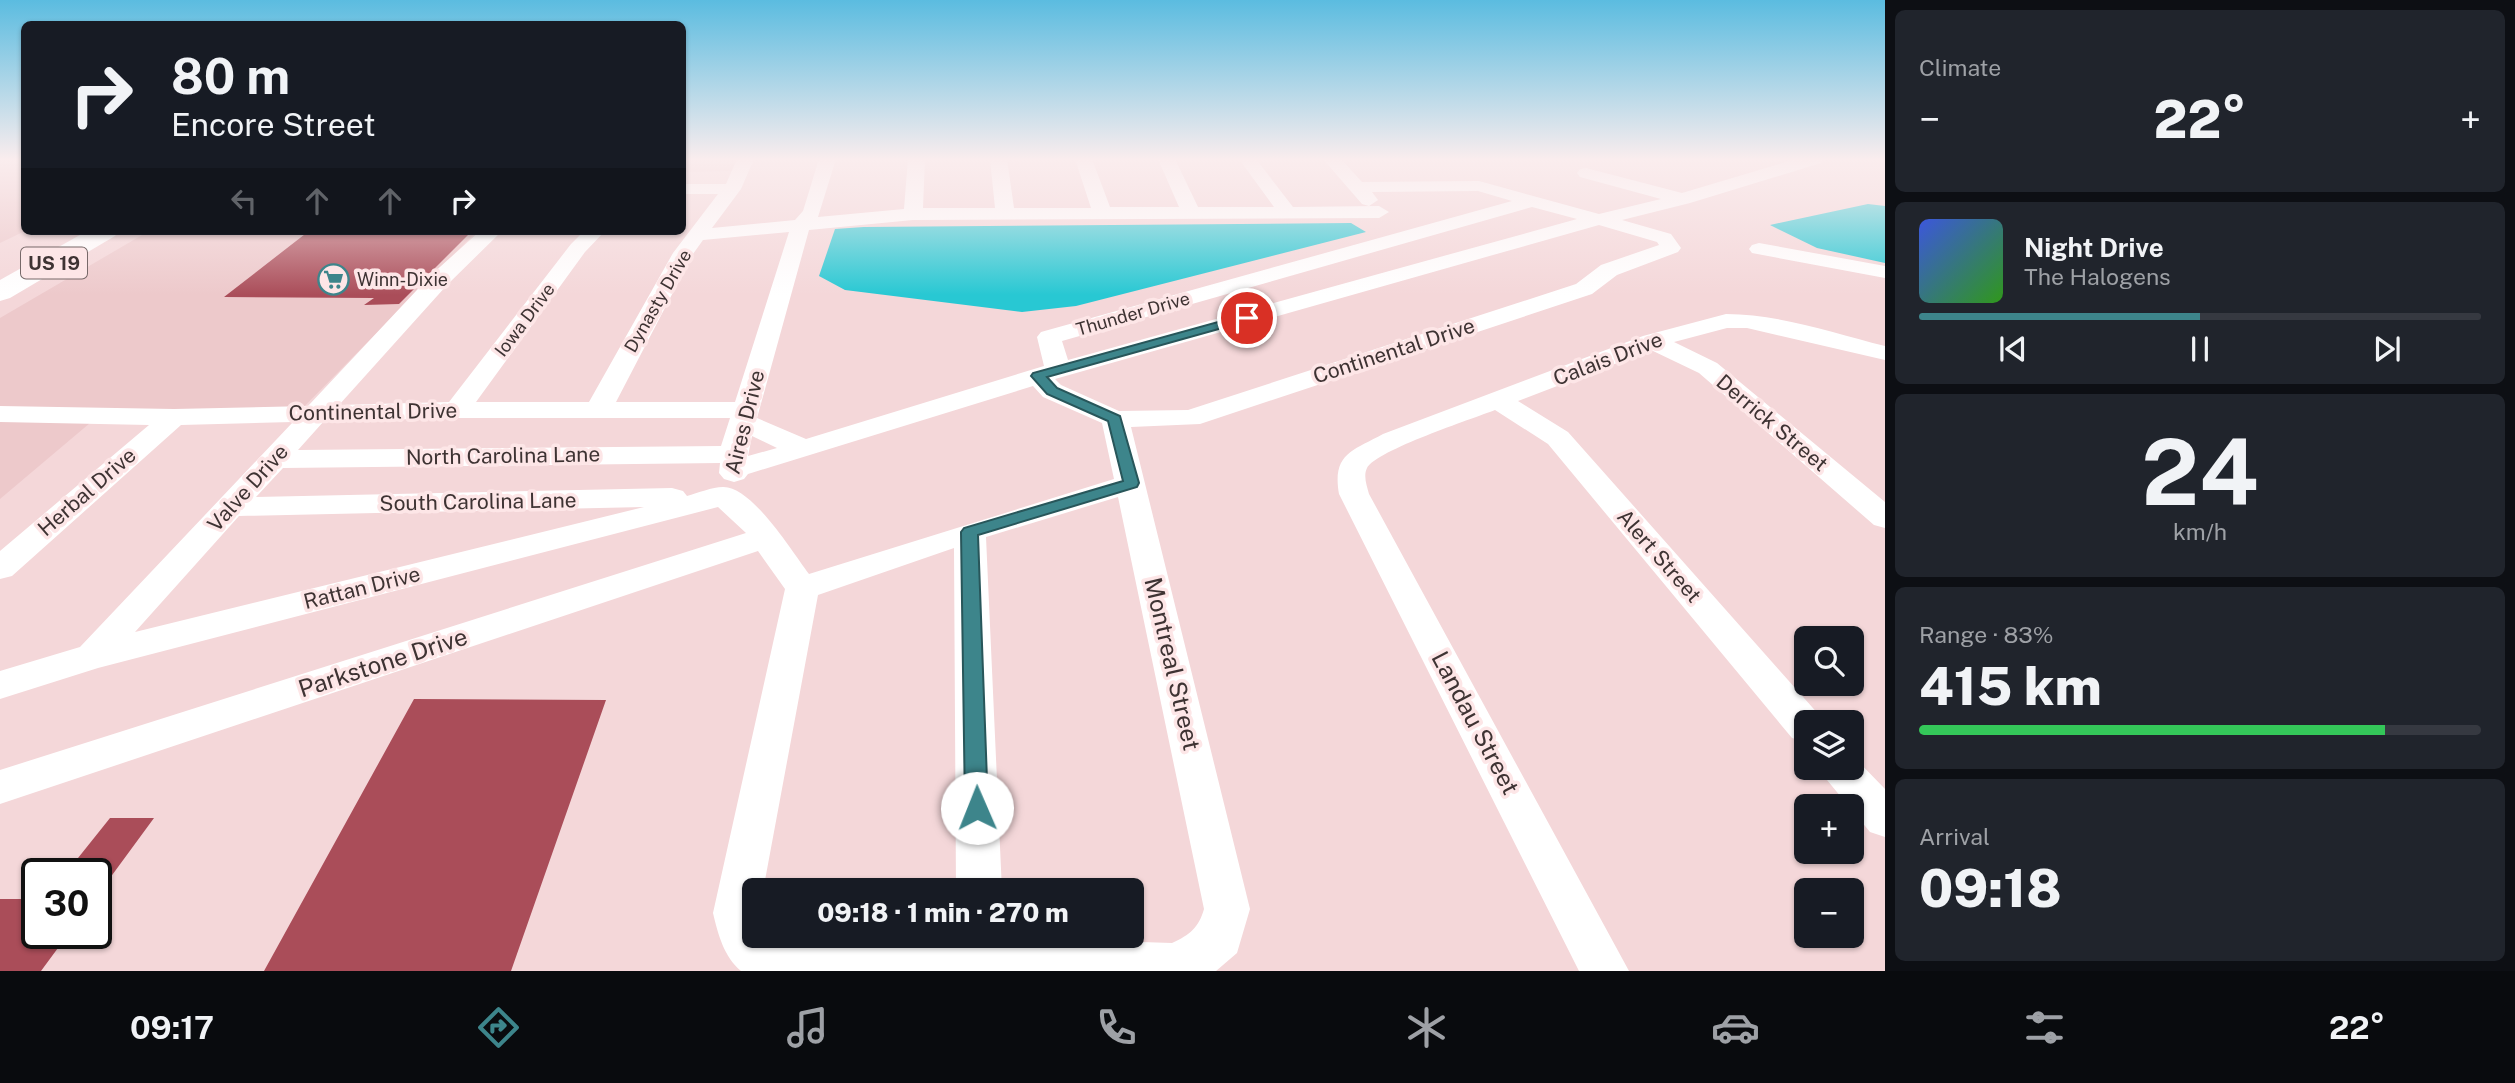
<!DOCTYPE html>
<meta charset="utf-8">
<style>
body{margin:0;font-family:"Public Sans",sans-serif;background:#20242c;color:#f1f3f6;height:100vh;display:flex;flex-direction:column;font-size:26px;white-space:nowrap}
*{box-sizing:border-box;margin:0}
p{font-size:23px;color:#9ea1a6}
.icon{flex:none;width:38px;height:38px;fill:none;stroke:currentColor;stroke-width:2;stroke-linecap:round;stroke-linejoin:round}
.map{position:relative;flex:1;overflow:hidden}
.drawer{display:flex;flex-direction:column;gap:10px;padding:10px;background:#0d0f14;width:630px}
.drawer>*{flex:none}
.top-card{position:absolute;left:21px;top:21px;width:665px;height:214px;border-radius:10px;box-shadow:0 2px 5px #0004;background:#171b24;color:#f1f3f6;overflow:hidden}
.tools{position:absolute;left:1794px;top:626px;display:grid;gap:14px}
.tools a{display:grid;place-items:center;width:70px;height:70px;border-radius:10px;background:#171b24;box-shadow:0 2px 5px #0004;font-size:35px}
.speed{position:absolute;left:21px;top:858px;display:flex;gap:14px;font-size:35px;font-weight:700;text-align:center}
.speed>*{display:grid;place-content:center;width:91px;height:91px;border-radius:50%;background:#171b24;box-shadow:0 2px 5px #0004;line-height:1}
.speed .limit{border:4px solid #111;border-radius:10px;background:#fff;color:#111}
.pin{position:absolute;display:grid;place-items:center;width:60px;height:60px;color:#fff;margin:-30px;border:4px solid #fff;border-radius:50%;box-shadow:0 2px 7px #0007}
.me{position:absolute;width:77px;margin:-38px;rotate:359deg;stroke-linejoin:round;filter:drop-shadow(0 0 5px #0008)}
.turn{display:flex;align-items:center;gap:24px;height:147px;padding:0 35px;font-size:32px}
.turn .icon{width:91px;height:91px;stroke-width:2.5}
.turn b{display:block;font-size:49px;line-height:60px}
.lanes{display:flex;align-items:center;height:66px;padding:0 35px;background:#0003;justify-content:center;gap:35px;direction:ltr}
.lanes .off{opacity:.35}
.big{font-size:52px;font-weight:800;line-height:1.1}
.drawer .tile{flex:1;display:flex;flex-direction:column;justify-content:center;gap:10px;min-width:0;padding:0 24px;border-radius:10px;background:#20242c}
.drawer .dial{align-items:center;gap:0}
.dial b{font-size:91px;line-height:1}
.song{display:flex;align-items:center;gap:21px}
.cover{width:84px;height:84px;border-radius:10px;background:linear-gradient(135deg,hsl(230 70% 55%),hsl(110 70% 35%))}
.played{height:7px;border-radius:4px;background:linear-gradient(90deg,#3d858b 50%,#363941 50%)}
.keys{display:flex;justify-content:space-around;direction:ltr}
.heat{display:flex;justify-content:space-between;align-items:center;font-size:38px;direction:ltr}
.charge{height:10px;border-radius:5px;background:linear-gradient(90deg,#34c759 83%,#363941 0)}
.trip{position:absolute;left:742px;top:878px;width:402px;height:70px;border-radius:10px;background:#171b24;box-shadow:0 2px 5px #0004;font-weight:800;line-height:70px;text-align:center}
.tabs{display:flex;height:112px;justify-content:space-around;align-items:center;background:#090b0e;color:#9ea1a6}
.tabs .icon{width:49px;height:49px}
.tabs .selected{color:#3d858b}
.tabs b{font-size:32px;color:#f1f3f6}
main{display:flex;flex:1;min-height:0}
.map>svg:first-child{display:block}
.built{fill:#edc9cb}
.water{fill:#28c8d3}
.building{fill:#aa4d59}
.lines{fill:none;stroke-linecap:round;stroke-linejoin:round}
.minor{fill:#fff;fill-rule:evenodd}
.highway{fill:#fff;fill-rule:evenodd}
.route{fill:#3d858b;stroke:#28565a;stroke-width:2}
.labels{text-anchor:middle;stroke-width:7;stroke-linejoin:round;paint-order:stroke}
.far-poi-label{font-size:18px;fill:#3e3333;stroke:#fde6e7;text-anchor:start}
.far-street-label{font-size:18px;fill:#3e3333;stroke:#fde6e7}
.shield{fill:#fde6e7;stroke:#776969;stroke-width:2}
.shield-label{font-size:19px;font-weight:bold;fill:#3e3333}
.street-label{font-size:21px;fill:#3e3333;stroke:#fde6e7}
.near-street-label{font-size:24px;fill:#3e3333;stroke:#fde6e7}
</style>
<main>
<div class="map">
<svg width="1885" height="971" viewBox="0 0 1885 971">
<rect width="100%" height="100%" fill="#f4d7d9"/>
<!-- built -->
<path class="built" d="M0,159h24l1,72 -25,12z
M682,159h57l-5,12 -51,1z
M149,231h328l-188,191 -199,1 -90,76v-181z"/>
<!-- water -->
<path class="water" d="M1868,204l17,2v57l-68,-15 -47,-23z
M1351,223l15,9 -290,74 -54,6 -177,-22 -26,-14 16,-47 29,-2z"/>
<!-- building -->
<path class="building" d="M309,231h163l-73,73 -35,1 10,-7 -150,-1z
M414,699l192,1 -95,271h-247z
M110,818h44l-58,79v-24h-30z
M0,899h37v34h32l-28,38h-41z"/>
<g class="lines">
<!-- minor -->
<path class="minor" d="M737,159h17l-13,30 -29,39 83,-8 8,-9 16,-52h17l-18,58 86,-8 4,-50h17l-2,49h72l-5,-49h17l7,49h77l-16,-49h17l18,48h69l-21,-48h17l23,48h76l-35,-48h17l37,48 86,-1 10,6 -10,6 -466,2 -104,10 -52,188 49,21 238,-73 -7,-29 4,-5 471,-131 -34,-10 -106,1 6,8 -9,6 -7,-2 -39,-45h18l21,23 117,-1 120,33 62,-15 -81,-22 -3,-4 3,-4 6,-1 96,25 114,-34h27l-2,4 -131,40 -68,17 49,14 10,14 -3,4 -61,23 -25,19 -392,130 -69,3 119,482 -13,44 -21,18h-475c-17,-14 -23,-37 -28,-58l72,-324 -27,-38 -758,253v-34l746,-237 -28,-26 -620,161 -98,31v-28l80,-24 213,-225 -112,3 -169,151 -12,3v-28l149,-126 -149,-3v-16l174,3 134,-3 123,-131 49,-44h22l-55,54 -108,120 110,-3 122,-158 13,-13h21l-20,21 -109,150h113l84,-149 45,-59h-36v-10h44zM1532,207l45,12 -509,141 -6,-19zM1599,225l58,17 2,3 -58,20 -25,19 -388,126 -69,1 -58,-26 -6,-6zM789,232l-54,170h-119l77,-148 10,-14zM1033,386l10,11 59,26 12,56 -305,95c-16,-21 -57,-88 -86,-87 -11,0 -25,6 -36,9l-4,-5 -11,-3 -416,9 27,-29 437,-5 -1,10 5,6 10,3 10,-3 4,-5zM457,418h273l-9,28 -423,4 26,-29zM752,436l25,12 -29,8zM1118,497l86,412c-5,18 -14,26 -32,34l-191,-6 -201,5 -8,-6h-18v-45h9l55,-296 136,-47 2,343h46l-16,-354zM644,507l-509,125 104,-116z
M1759,243l126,23v12l-133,-25 -3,-4 3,-4z
M1726,314c53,0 107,19 159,32v14l-138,-32h-20l-53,14 43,21 168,139v26l-11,-3 -175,-152 -48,-23 -133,51 50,31 252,284 3,7h-17v19l-14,-4 -244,-294 -53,-34c-23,9 -118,40 -128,58 -4,8 0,18 2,26l260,477h-50l-240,-477c-7,-40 13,-43 44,-60l260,-98z
M1852,755l33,34v48l-15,-5 -43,-52 -6,-12h31z"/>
<!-- highway -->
<path class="highway" d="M87,231h32l-4,5 -105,62 -10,3v-21z"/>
</g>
<!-- sky -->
<linearGradient id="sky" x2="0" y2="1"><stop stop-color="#5bbce0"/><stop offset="0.54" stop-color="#faedee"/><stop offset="1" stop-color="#faedee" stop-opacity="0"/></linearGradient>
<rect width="1885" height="295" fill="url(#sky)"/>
<!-- route -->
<path class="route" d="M1247,314l4,1v5l-204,57 10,11 63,28 19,67 -2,4 -159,48 10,273 -3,7 -8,2 -8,-2 -4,-7 -4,-276 3,-4 159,-47 -15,-60 -61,-27 -16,-18 2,-3z"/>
<!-- icons -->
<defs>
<symbol id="supermarket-ring" viewBox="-11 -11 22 22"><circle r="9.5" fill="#fde6e7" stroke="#3d858b" stroke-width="1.5"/><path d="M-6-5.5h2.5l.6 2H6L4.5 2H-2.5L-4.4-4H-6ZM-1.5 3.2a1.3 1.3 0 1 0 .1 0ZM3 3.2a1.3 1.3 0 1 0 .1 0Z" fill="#3d858b"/></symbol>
</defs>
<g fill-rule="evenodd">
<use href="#supermarket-ring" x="316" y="262" width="35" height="35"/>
</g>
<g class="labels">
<!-- far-poi labels -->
<g class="far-poi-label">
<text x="357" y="286">Winn-Dixie</text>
</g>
<!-- far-street labels -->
<g class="far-street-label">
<text transform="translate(658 301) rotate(-60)" y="6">Dynasty Drive</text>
<text transform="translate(1133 314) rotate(-16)" y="6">Thunder Drive</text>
<text transform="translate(525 320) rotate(-53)" y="6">Iowa Drive</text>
</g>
<!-- shield labels -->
<rect class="shield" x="21" y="247.5" width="66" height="31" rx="5"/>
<g class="shield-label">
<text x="54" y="270">US 19</text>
</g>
<!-- street labels -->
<g class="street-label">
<text transform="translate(1394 351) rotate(-18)" y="7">Continental Drive</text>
<text transform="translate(1608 359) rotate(-21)" y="7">Calais Drive</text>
<text transform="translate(373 412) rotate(-1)" y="7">Continental Drive</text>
<text transform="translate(745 422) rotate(-76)" y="7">Aires Drive</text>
<text transform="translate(1772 423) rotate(40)" y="7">Derrick Street</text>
<text transform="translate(503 456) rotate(-1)" y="7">North Carolina Lane</text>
<text transform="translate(248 488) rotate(-48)" y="7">Valve Drive</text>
<text transform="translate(87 492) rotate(-41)" y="7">Herbal Drive</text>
<text transform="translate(478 502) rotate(-1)" y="7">South Carolina Lane</text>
<text transform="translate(1659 556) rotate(49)" y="7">Alert Street</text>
<text transform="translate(362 588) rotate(-14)" y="7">Rattan Drive</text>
</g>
<!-- near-street labels -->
<g class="near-street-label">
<text transform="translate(383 663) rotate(-18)" y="8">Parkstone Drive</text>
<text transform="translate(1172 664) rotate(77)" y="8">Montreal Street</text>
<text transform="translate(1475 723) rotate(62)" y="8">Landau Street</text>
</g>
</g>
</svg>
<div class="tools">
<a><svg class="icon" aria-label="search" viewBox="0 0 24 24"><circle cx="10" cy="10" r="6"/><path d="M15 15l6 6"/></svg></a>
<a><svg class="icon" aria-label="layers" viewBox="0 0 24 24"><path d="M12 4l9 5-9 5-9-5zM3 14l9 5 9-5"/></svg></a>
<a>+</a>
<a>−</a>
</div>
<div class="speed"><div class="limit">30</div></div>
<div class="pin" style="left:1247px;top:318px;background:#d93025"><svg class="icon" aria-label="arrive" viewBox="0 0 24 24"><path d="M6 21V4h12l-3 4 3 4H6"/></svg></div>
<svg class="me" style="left:977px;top:808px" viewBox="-20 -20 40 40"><circle r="19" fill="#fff"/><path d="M0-13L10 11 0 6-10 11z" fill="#3d858b"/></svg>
<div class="trip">09:18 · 1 min · 270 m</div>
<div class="top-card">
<div class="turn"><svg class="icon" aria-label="right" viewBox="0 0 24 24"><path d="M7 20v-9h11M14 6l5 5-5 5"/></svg><div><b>80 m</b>Encore Street</div></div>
<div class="lanes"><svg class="icon off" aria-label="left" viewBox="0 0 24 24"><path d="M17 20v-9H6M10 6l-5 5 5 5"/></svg><svg class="icon off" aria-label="ahead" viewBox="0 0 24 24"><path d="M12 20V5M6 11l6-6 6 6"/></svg><svg class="icon off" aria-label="ahead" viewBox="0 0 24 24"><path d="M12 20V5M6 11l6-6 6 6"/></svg><svg class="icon" aria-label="right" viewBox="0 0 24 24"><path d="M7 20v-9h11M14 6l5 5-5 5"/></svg></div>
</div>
</div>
<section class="drawer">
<div class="tile"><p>Climate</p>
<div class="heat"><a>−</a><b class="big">22°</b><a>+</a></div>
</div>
<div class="tile">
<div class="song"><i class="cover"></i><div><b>Night Drive</b><p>The Halogens</p></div></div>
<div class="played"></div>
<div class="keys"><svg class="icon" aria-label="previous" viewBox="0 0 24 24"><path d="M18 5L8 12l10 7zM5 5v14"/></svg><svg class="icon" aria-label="pause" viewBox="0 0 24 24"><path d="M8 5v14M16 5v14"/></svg><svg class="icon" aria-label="next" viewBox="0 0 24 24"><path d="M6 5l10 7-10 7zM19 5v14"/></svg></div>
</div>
<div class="tile dial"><b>24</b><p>km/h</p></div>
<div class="tile"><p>Range · 83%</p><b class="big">415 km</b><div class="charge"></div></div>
<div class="tile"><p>Arrival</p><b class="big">09:18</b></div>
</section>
</main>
<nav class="tabs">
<b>09:17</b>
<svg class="icon selected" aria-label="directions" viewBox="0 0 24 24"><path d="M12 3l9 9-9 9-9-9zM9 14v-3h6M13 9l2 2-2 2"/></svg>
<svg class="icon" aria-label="music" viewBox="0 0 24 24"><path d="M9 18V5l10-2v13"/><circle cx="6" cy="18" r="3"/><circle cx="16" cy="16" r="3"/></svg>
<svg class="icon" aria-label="phone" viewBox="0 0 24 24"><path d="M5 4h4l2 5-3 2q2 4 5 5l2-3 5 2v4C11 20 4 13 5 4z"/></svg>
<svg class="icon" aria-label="climate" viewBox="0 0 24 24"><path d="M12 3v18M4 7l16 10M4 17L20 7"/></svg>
<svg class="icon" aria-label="car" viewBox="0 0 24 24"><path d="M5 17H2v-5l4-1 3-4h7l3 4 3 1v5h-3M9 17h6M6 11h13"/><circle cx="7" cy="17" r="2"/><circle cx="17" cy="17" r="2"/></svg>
<svg class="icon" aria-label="filters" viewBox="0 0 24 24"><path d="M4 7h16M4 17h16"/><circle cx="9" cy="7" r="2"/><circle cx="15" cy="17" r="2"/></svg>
<b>22°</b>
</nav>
